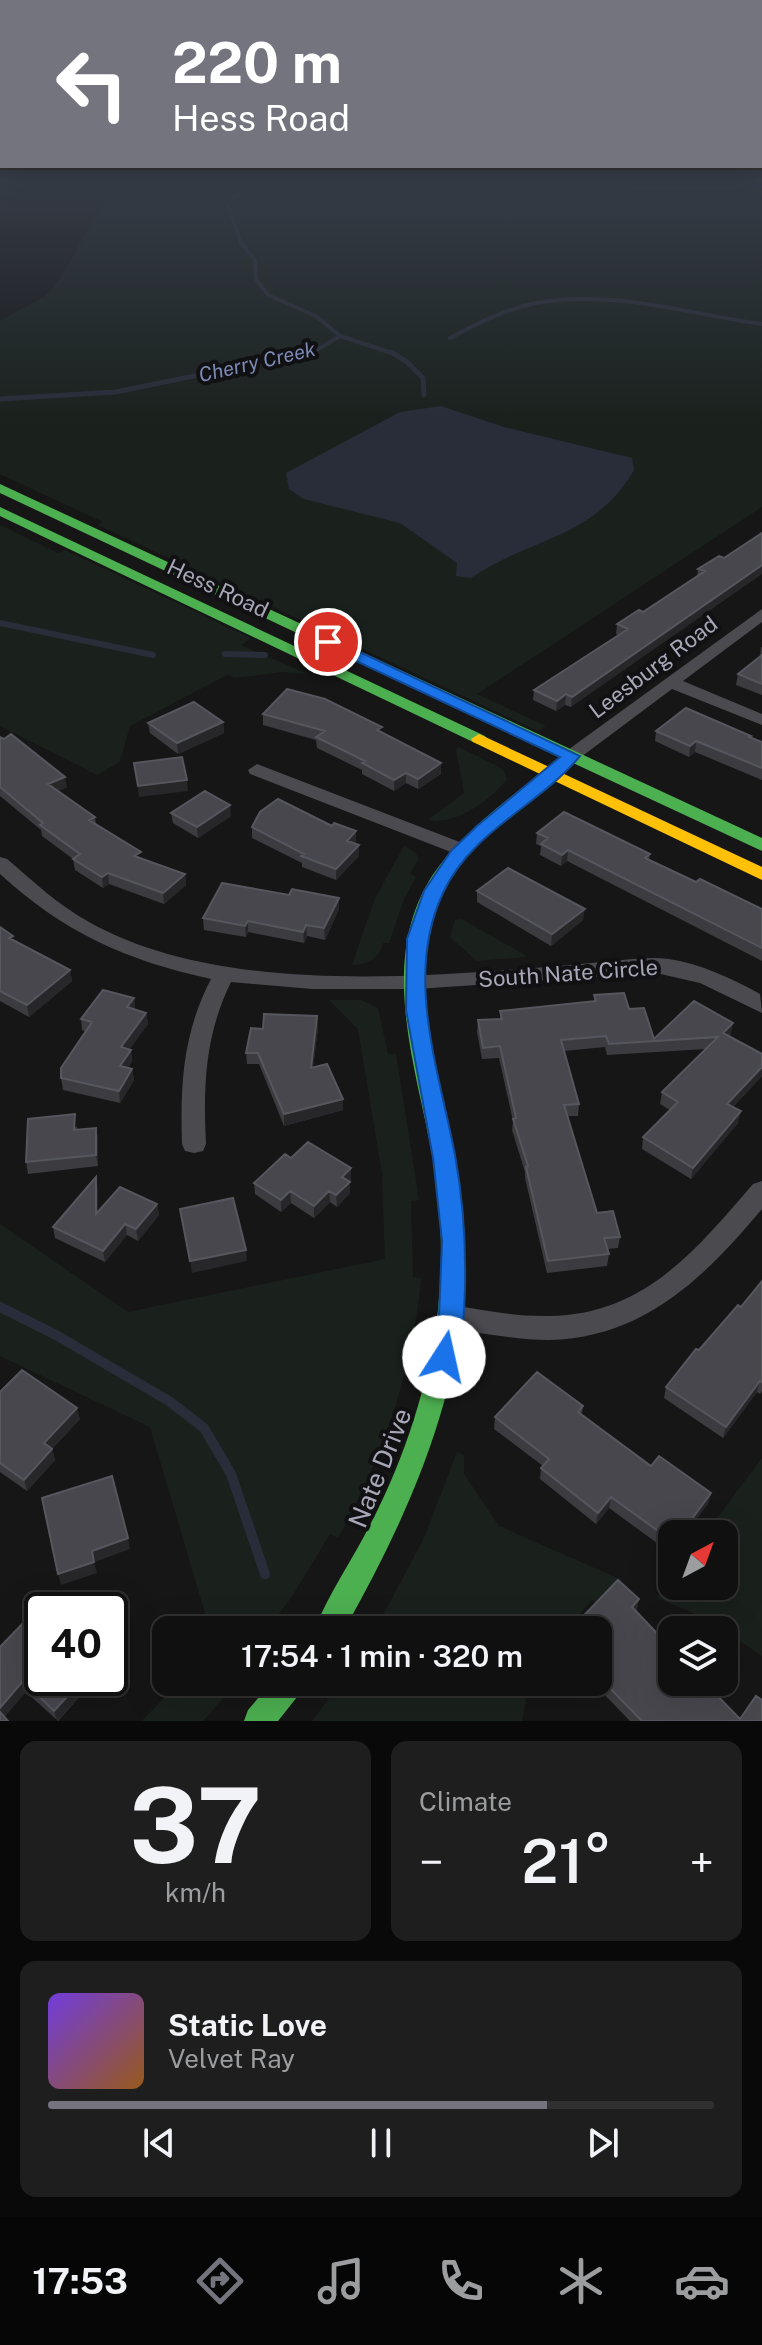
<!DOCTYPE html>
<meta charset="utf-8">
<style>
body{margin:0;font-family:"Public Sans",sans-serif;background:#1e1e1e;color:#f1f3f6;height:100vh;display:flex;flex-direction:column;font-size:30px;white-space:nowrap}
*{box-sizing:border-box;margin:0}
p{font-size:26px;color:#9c9d9f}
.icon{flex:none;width:44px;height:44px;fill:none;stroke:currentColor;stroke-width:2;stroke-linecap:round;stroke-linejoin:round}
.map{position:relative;height:1721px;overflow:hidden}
.side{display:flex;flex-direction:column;gap:20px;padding:20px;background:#090909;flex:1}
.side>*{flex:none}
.guide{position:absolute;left:0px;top:0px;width:762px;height:168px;box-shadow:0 8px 32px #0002,0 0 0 2px #303030;background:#74747f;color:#fff;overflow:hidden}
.needle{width:52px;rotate:41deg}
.tools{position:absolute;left:658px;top:1520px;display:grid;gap:16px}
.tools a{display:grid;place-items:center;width:80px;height:80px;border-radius:16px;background:#101010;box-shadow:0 8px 32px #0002,0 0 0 2px #303030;font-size:40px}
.speed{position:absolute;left:24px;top:1592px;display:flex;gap:16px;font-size:40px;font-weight:700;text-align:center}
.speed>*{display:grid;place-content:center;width:104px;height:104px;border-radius:50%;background:#101010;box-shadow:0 8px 32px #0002,0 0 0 2px #303030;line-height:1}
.speed .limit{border:4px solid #111;border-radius:12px;background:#fff;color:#111}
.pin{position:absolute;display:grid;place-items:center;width:68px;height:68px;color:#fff;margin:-34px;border:4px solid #fff;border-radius:50%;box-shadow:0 2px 8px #0007}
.me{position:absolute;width:88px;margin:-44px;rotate:10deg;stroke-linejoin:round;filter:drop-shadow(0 0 6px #0008)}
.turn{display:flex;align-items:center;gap:28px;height:168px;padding:0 40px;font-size:36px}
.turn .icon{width:104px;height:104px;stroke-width:2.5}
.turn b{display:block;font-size:56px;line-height:68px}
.big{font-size:60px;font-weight:600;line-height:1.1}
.side .tile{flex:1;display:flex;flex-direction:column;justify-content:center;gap:12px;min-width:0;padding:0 28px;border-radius:16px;background:#1e1e1e}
.side .dial{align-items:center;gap:0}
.dial b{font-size:104px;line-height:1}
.song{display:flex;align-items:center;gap:24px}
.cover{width:96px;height:96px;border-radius:12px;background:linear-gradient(135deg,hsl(260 70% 55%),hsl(30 70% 35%))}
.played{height:8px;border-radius:4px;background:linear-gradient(90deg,#74747f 75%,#303030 75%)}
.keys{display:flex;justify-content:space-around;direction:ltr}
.heat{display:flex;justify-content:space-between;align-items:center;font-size:44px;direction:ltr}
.side .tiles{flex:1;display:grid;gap:20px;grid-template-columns:1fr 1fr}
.tile:last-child{grid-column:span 2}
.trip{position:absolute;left:152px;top:1616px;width:460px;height:80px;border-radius:16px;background:#101010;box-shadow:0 8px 32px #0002,0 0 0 2px #303030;font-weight:600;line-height:80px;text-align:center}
.tabs{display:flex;height:128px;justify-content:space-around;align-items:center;background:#060606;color:#9c9d9f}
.tabs .icon{width:56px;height:56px}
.tabs .on{color:#74747f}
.tabs b{font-size:36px;color:#f1f3f6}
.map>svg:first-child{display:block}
.green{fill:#1a211d}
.water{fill:#292d39}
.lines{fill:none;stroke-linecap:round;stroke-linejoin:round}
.stream-far3{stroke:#292d39;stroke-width:4}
.stream-far2{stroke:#292d39;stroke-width:5}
.stream-far1{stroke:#292d39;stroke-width:6}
.stream{stroke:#292d39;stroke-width:10}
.street{fill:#4b4a4f;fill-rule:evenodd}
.fast{fill:#4caf50;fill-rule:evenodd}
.slow{fill:#ffc107;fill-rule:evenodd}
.wall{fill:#3b3b40}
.shaded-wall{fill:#27272a}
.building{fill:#47474d;stroke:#56565e;stroke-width:2}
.route{fill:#1a73e8;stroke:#114b97;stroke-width:2}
.labels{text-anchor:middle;stroke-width:8;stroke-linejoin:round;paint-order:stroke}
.far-water-label{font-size:20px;font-style:italic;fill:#7c8ab5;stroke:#111012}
.street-label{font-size:22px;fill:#a7a7b8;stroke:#111012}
.near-street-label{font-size:26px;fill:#a7a7b8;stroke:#111012}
</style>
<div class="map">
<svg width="762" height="1721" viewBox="0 0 762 1721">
<rect width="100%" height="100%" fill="#161616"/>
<!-- green -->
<path class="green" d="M123,179h639v328l-285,187 69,32 -8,5 -440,-206 5,-3 -103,-48v-153l45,-25 15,-17 54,-97z
M0,525l58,28 7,-3 186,88 -10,7 67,29 -26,-2 -46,6 -9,-3 -97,51 -10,36 -23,13 -97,-49z
M459,747l44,22 4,10c-16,21 -52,47 -79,41l36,-27 -8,-43z
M404,846l11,6 4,7 -9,15 6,3 -13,24 -14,42h-6c-3,16 -16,21 -31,22l23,-67z
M462,919l63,36 1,2 -49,4 -27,-24 5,-17z
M329,1000h32l17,8 10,46h8l23,146 -8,1 2,76 8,1c-8,92 -38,179 -83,260l-8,-4 -39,64 -25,32h-56l-60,-203 -150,-71v-132l128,88 257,-53 -3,-85 -24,-145z
M457,1452l7,3v19l35,52 123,54 -22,26 -8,-6 -27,30h-190l49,-92z
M762,1458v198l-57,-38 -48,-20 15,-21v9h52v-52h-19z
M179,1682h59l-35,39h-61z
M341,1682h188l-7,39h-210z"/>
<!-- water -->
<path class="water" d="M441,406l63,21 128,31 2,12c-40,69 -103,67 -163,108l-15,-2 1,-13 -57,-40 -96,-24 -15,-10 -3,-16 114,-61z"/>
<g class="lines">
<!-- stream-far3 -->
<path class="stream-far3" d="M252,179l-24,26 13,38 14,17 1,19 12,16 48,21 24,20 -27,16 -12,2
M552,179l105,9 105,-2
M340,336l55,18
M450,338c27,-14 55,-29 86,-35 75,-14 152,11 226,21"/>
<!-- stream-far2 -->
<path class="stream-far2" d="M391,352l16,10 16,16 1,17
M0,399l116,-7 195,-40"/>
<!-- stream-far1 -->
<path class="stream-far1" d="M0,623l153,32
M225,654l40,1"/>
<!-- stream -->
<path class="stream" d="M0,1307l56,28 113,66 35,27 27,46 34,100"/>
<!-- street -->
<path class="street" d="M762,609v13l-79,59 79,33v11l-90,-36 -95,71h-12l-3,-4 3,-4z
M257,764l213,82 3,4 -3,4h-14l-206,-80 -2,-4z
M0,857l7,2c26,22 51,46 82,63 115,65 288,58 417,48 32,-2 64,-5 96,-8 23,-2 45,-6 67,-3 32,5 62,19 91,35l2,19 -62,-30 -44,-10 -240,16h-104l-81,-7c-26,53 -28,104 -25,162l-3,7 -9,2 -9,-2 -3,-7c-2,-60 1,-111 29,-165 -86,-19 -146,-46 -211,-105z
M762,1181v28c-57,68 -118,129 -213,131 -32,0 -66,-7 -98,-11l-10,-4 -4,-8 4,-8 10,-4c32,5 65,12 98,11 95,-1 147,-66 204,-132z"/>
<!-- fast -->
<path class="fast" d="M0,484l762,354v13l-189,-88c-37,33 -82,61 -113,101 -67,85 -24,199 -5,292 6,32 10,65 10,97 1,135 -56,262 -121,377h-30c15,-37 39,-71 57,-107 34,-65 58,-140 67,-213 5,-50 4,-101 -5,-151 -16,-90 -56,-197 -1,-283 33,-49 84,-81 128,-119l-560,-264z
M0,507l485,229 2,3 -8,5 -6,-2 -473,-226z
M272,1682h34l-5,10 -23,29h-34l4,-11z"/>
<!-- slow -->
<path class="slow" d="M479,734l283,133v13l-289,-138 -2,-3z"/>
</g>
<!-- wall -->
<path class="wall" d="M724,558l-153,149 -6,-2 -9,6 -23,-11 1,-10 84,-55 -2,-1 1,-10 26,-12 54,-35 1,-8z
M761,647h1v48l-26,-10 2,-11 22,-17z
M263,714l119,18 59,42 -23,15 -12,-6 -12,8 -32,-17v-4l-45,-22 -1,-8 -53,-15z
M223,722l1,11 -46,21 -28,-21 -2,-10z
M656,731l95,7 11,4v38l-67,-28 -6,5 -34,-16z
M0,737l67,50 -9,4 37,26 1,7 46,35 43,15 1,11 -22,19 -55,-20 -6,4 -28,-18 -2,-11 -31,-23 -1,-6 -41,-34z
M171,813l60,3 -33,22 -25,-15z
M332,826l24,5v11l-2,2 5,1v11l-23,24 -34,-13v-4l-50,-25v-11z
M537,833l113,21 -1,6 47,22 66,27v52l-195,-100 -6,5 -21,-11 1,-9 -5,-2z
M477,891l106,29 -32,26 -74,-44z
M339,909l-14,31 -18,-4 -3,7 -56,-11 -2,5 -42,-7 -1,-12z
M0,927l14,13 56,30 2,11 -43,36 -29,-16z
M594,995l35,14 25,30 77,-5 -2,2 33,18v22l-29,31 5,16 -47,56 -49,-30 1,-12 27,-27 -10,-6 2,-12 44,-43 -99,6 -2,-8 -41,4 15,53 -1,12h-11l30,97 23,24 -2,11 -11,1 2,5 -2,12 -60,7 -22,-95v-6l-13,-42 1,-9 -14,-63 -17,1 -5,-27 1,-12 22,-1v-8l94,-10z
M134,998l1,11 11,4 2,11 -19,25 2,1 1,11 -4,7 4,1 2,11 -14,23 -57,-13 -2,-12 25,-46 -4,-2 -1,-11z
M317,1016l1,11 -5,40 30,32v11l-59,16 -25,-62h-12l-1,-11 17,-24z
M77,1126v4l19,-2 2,11v27l-70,8 -2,-12z
M291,1158l60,22 -1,2v11l-13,14 -7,-5 -16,16 -23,-15 -10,9 -26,-18 -1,-11z
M98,1189v23l59,-8 2,11 -21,26 -11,-6 -22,27 -50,-24 -2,-11z
M762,1281v110l-2,3 -3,-2 -34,46 -59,-40 2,-11 33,-37 42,-43z
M0,1392l80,27 -28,30 3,11 -28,31 -27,-19z
M583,1406l-1,8 69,52 60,27 -3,11 -36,30v20l-63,-46 -13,16 -56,-45 1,-11 2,-2 -49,-37 1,-12z
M639,1599l-3,13 104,107 22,2h-132l-38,-39h6v-52z
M27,1619l15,59h54l-38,43 -32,-29 -26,29z"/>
<!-- shaded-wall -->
<path class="shaded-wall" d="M762,565v9l-191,133 1,-10z
M566,694l-1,11 -9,6 1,-10z
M223,722l1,11 -46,21 -1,-11z
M696,741l-1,11 -6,5 1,-11z
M441,763v11l-23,15v-10z
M406,773v10l-12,8v-11z
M65,777l2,10 -17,8 -2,-11z
M187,780l1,11 -49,6 -1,-11z
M230,805l1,11 -33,22 -1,-11z
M356,831v11l-9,10v-11z
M359,845v11l-23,24v-11z
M568,850l-1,11 -6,5 1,-11z
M108,873l1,11 -6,4 -1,-11z
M185,874l1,11 -22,19 -1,-11z
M339,898v11l-14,31 -1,-12z
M585,909l-2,11 -32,26 1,-12z
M248,921v11l-2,5 -1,-11z
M306,925l1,11 -3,7 -1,-11z
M70,970l2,11 -43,36 -2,-12z
M134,998l1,12 -8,-3z
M146,1013l2,11 -25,35 -2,-12z
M317,1016l1,11 -6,52 -1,-11z
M733,1023l-2,11 -10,10 2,-11z
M131,1050l1,11 -10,16 -2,-11z
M762,1067v9l-37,39 2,-11z
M132,1069l2,11 -14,23 -1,-12z
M343,1099v11l-59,16v-12z
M741,1111l-3,12 -47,56 2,-11z
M96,1128l2,11v27l-2,-11z
M351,1168v12l-9,9v-12z
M96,1177l2,12v36l-2,-11z
M350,1182v11l-13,14 -1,-12z
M290,1191l1,12 -10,9v-12z
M329,1191l1,11 -16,16v-12z
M157,1204l2,11 -21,26 -2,-12z
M125,1224l2,11 -22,27 -2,-11z
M246,1250l1,11 -55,12 -2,-12z
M760,1381l-3,11 -34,46 3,-11z
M77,1408l3,11 -33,35 -3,-11z
M52,1449l3,11 -28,31 -3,-11z
M711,1493l-3,11 -22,30h-5z
M611,1497l-2,11 -13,16 2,-11z
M128,1538l2,11 -35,13 -3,-11z
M94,1562l3,11 -36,12 -3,-11z
M639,1599l-2,11 -7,8 2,-11z
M116,1642l2,11 -8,9v-13z
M84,1678h12l-39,43 -3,-10z
M23,1681l3,11 -24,28 -2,-5v-7z"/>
<!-- building -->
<path class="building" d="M762,533v32l-190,132 -6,-3 -9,7 -23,-11 94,-61 -11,-5 22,-14 4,2 62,-41 -7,-2 21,-13 5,2z
M762,655v29l-24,-10z
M287,689l38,10 57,28 -5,3 64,33 -23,16 -12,-6 -12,7 -32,-17 3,-2 -49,-24 9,-6 -62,-17z
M194,702l29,20 -46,21 -29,-20z
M686,708l65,28 -2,1 13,5v26l-66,-27 -6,5 -34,-15z
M11,734l54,43 -17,7 47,33 -6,3 52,32 -7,4 51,18 -22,19 -55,-20 -6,4 -29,-18 7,-5 -40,-29 3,-2 -43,-36v-50l4,2z
M182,757l5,23 -49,6 -4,-23z
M205,791l25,14 -33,22 -26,-14z
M278,799l54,27 2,-3 22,8 -9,10 12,4 -23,24 -35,-13 3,-2 -52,-27 8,-15z
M564,812l86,42 -5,4 51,24 4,-3 62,30v39l-194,-98 -6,5 -21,-11 7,-6 -11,-5z
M508,868l77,41 -33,25 -75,-43z
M222,883l67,12 3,-6 47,9 -15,30 -18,-3 -3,7 -55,-11 -3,5 -42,-8z
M0,927l13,9 -4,2 61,32 -43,35 -27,-14z
M103,990l31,8 -7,9 19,6 -25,34 10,3 -11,16 12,3 -13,22 -58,-13v-10l31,-46 -11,-3z
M624,993l5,16 15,-1 10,31 40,-38 39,22 -10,10 39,21v13l-35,37 14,7 -48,57 -50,-31 35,-35 -16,-10 56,-55 -109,7 -3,-8 -45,4 18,64 -15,1 33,108 16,-2 7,26 -16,1 5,16 -61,7 -22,-94 2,-1 -15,-47 3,-1 -16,-72 -17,2 -5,-28 24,-1 -2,-8 96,-10 -2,-6z
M264,1014l53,2 -6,52 16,-4 16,35 -59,15 -26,-61h-12l5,-25 12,1z
M75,1114l-1,16 22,-2v27l-70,7 2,-43z
M308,1142l43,26 -9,9 8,5 -14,13 -7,-4 -15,15 -24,-15 -9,9 -27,-17 31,-29 6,4z
M96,1177v37l24,-27 37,17 -21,25 -11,-5 -22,27 -50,-24z
M233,1198l13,52 -56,11 -10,-52z
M762,1281v101l-2,-1 -34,46 -60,-40 30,-38 3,1 39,-45 3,2z
M22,1370l55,38 -33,35 8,6 -28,31 -24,-17v-71z
M537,1372l46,34 -5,6 73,54 8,-10 52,37 -30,41h-9v7l-61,-44 -13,16 -57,-45 8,-9 -54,-42z
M112,1476l16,62 -36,13 2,11 -36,12 -16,-76z
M618,1580l21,19 -7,8 40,42v33h32l36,37 16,-23 6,4v21h-120l-44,-45v-46h-28z
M73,1604l7,6h-12z
M27,1619l15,14v45h42l-30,33 -31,-30 -23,27v-61z
M110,1637l6,5 -6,7z
M0,1712l8,9h-8z"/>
<!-- sky -->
<linearGradient id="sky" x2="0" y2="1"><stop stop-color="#0c0c0c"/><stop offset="0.43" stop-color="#363c47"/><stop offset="1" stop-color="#363c47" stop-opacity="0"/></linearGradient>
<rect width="762" height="420" fill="url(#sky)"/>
<!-- route -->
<path class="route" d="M328,637l252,119c-40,49 -109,75 -137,137 -39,83 -4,177 12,262 8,44 11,88 10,133 -1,25 -1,54 -12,77l-9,3 -9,-3 -3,-8 7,-40 3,-76 -9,-83 -27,-148 1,-71 17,-48 27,-40 26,-25 83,-69 -238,-112v-7z"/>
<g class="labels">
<!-- far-water labels -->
<g class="far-water-label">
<text transform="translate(257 362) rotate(-13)" y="7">Cherry Creek</text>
</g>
<!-- street labels -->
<g class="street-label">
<text transform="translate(218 588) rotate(25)" y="8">Hess Road</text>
<text transform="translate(653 667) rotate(-37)" y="8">Leesburg Road</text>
<text transform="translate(568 973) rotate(-4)" y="8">South Nate Circle</text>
</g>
<!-- near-street labels -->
<g class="near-street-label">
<text transform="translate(380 1468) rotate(-68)" y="9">Nate Drive</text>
</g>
</g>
</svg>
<div class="tools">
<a><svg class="needle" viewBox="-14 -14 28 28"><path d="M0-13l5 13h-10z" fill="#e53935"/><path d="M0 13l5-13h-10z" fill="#9c9d9f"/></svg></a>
<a><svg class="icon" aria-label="layers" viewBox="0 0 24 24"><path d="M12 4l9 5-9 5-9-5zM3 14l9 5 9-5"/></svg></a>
</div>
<div class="speed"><div class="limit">40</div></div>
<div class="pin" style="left:328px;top:642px;background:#d93025"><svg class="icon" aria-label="arrive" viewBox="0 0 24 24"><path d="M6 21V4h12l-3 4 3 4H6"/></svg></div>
<svg class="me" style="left:444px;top:1357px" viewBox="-20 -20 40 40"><circle r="19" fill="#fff"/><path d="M0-13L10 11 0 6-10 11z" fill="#1a73e8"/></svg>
<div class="trip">17:54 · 1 min · 320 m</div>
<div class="guide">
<div class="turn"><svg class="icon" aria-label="left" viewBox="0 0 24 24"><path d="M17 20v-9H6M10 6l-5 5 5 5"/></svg><div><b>220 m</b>Hess Road</div></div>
</div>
</div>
<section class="side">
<div class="tiles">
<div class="tile dial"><b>37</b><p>km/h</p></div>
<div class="tile"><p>Climate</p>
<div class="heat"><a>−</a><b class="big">21°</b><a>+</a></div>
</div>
<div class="tile">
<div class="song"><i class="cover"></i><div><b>Static Love</b><p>Velvet Ray</p></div></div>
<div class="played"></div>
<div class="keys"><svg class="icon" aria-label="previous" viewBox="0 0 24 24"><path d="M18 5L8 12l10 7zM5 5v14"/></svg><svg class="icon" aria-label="pause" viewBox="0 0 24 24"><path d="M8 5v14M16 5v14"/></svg><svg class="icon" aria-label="next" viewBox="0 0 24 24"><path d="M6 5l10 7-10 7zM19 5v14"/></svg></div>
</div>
</div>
</section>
<nav class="tabs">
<b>17:53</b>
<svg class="icon on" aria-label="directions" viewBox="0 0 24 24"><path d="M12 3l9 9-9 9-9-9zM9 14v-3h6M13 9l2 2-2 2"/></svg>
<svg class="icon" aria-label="music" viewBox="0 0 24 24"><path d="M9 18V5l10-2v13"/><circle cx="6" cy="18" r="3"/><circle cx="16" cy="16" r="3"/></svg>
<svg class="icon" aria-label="phone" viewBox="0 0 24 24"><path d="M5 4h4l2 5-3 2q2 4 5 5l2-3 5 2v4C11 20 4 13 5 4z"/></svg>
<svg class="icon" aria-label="climate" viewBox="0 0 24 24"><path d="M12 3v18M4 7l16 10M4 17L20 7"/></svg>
<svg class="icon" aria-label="car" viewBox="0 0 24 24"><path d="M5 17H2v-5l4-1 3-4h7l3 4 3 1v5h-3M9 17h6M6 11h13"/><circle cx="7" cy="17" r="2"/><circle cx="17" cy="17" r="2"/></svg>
</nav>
